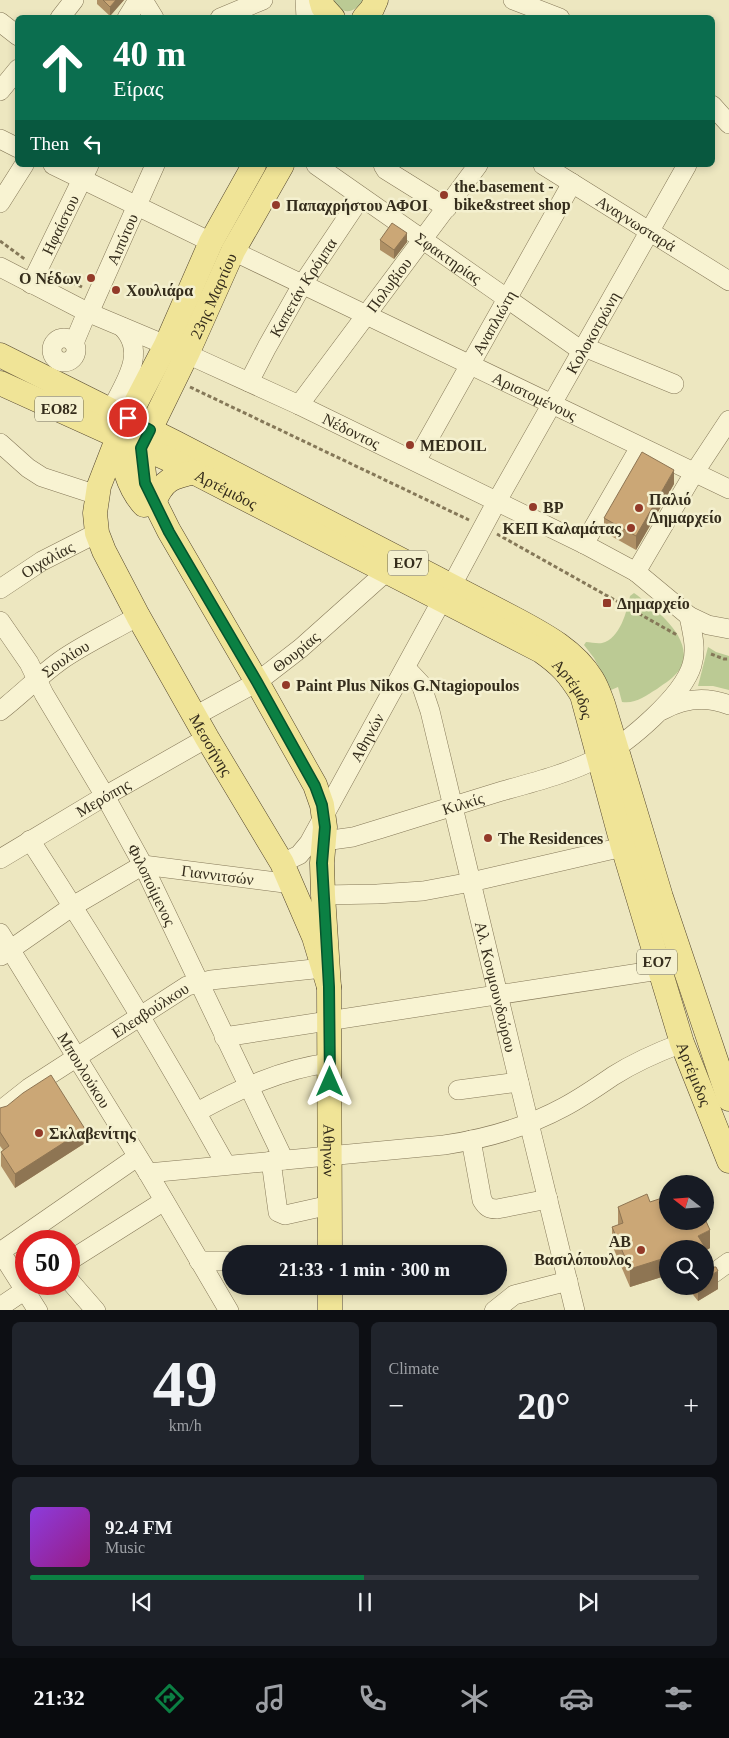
<!DOCTYPE html>
<meta charset="utf-8">
<style>
body{margin:0;font-family:"Times New Roman",serif;background:#20242c;color:#f1f3f6;height:100vh;display:flex;flex-direction:column;font-size:19px;white-space:nowrap}
*{box-sizing:border-box;margin:0}
p{font-size:16px;color:#9ea1a6}
.icon{flex:none;width:28px;height:28px;fill:none;stroke:currentColor;stroke-width:2;stroke-linecap:round;stroke-linejoin:round}
.map{position:relative;height:1310px;overflow:hidden}
.side{display:flex;flex-direction:column;gap:12px;padding:12px;background:#0d0f14;flex:1}
.side>*{flex:none}
.hud{position:absolute;left:15px;top:15px;width:700px;height:152px;border-radius:8px;box-shadow:0 2px 8px #0003;background:#0b6e4f;color:#fff;overflow:hidden}
.needle{width:32px;rotate:287deg}
.fabs{position:absolute;left:659px;top:1175px;display:grid;gap:10px}
.fabs a{display:grid;place-items:center;width:55px;height:55px;border-radius:50%;background:#171b24;box-shadow:0 2px 8px #0003;font-size:25px}
.speed{position:absolute;left:15px;top:1230px;display:flex;gap:10px;font-size:25px;font-weight:700;text-align:center}
.speed>*{display:grid;place-content:center;width:65px;height:65px;border-radius:50%;background:#171b24;box-shadow:0 2px 8px #0003;line-height:1}
.speed .limit{border:8px solid #d22;background:#fff;color:#111}
.pin{position:absolute;display:grid;place-items:center;width:42px;height:42px;color:#fff;margin:-21px;border:2px solid #fff;border-radius:50%;box-shadow:0 1px 5px #0007}
.me{position:absolute;width:55px;margin:-28px;rotate:0deg;stroke-linejoin:round;filter:drop-shadow(0 0 4px #0008)}
.turn{display:flex;align-items:center;gap:18px;height:105px;padding:0 15px;font-size:22px}
.turn .icon{width:65px;height:65px;stroke-width:2.5}
.turn b{display:block;font-size:35px;line-height:42px}
.then{display:flex;align-items:center;height:48px;padding:0 15px;background:#0003;gap:10px;font-size:19px}
.big{font-size:38px;font-weight:600;line-height:1.1}
.side .card{flex:1;display:flex;flex-direction:column;justify-content:center;gap:8px;min-width:0;padding:0 18px;border-radius:8px;background:#20242c}
.side .dial{align-items:center;gap:0}
.dial b{font-size:65px;line-height:1}
.song{display:flex;align-items:center;gap:15px}
.cover{width:60px;height:60px;border-radius:8px;background:linear-gradient(135deg,hsl(270 70% 55%),hsl(310 70% 35%))}
.played{height:5px;border-radius:2px;background:linear-gradient(90deg,#0b8043 50%,#363941 50%)}
.keys{display:flex;justify-content:space-around;direction:ltr}
.heat{display:flex;justify-content:space-between;align-items:center;font-size:28px;direction:ltr}
.side .tiles{flex:1;display:grid;gap:12px;grid-template-columns:1fr 1fr}
.card:last-child{grid-column:span 2}
.trip{position:absolute;left:222px;top:1245px;width:285px;height:50px;border-radius:25px;background:#171b24;box-shadow:0 2px 8px #0003;font-weight:600;line-height:50px;text-align:center}
.tabs{display:flex;height:80px;justify-content:space-around;align-items:center;background:#090b0e;color:#9ea1a6}
.tabs .icon{width:35px;height:35px}
.tabs .current{color:#0b8043}
.tabs b{font-size:22px;color:#f1f3f6}
.map>svg:first-child{display:block}
.green{fill:#bbca94}
.lines{fill:none;stroke-linecap:round;stroke-linejoin:round}
.minor-casing{stroke:#857858;stroke-width:20}
.major-casing{stroke:#53452d;stroke-width:25}
.path{stroke:#857858;stroke-width:3;stroke-dasharray:4 2.5;stroke-linecap:butt}
.minor{stroke:#f8f3d2;stroke-width:19}
.major{stroke:#f0e497;stroke-width:24}
.wall{fill:#af9065}
.shaded-wall{fill:#8e7553}
.building{fill:#cba776;stroke:#8e7553}
.route-casing{stroke:#07532c;stroke-width:12}
.route{stroke:#0b8043;stroke-width:9}
.poi-dot{fill:#933a29;stroke:#f4f0cf;stroke-width:2}
.labels{text-anchor:middle;stroke-width:5;stroke-linejoin:round;paint-order:stroke}
.shield{fill:#f4f0cf;stroke:#6e6852;stroke-width:1}
.shield-label{font-size:15px;font-weight:bold;fill:#352d1c}
.poi-label{font-size:16px;font-weight:bold;fill:#352d1c;stroke:#f4f0cf;text-anchor:start}
.street-label{font-size:16px;fill:#352d1c;stroke:#f4f0cf}
</style>
<div class="map">
<svg width="729" height="1311" viewBox="0 0 729 1311">
<rect width="100%" height="100%" fill="#ede7c0"/>
<!-- green -->
<path class="green" d="M332,0h32c-11,14 -21,16 -32,0z
M634,593c19,14 63,46 46,76 -6,9 -15,14 -23,20 -12,7 -21,15 -35,13l-4,-15 -7,3 -17,-32 -10,-13 2,-3c5,0 11,2 16,1 18,-4 25,-32 28,-47z
M708,647l8,5 13,4v34l-16,-4h-15z"/>
<g class="lines">
<defs>
<g id="minor">
<path d="M143,0l11,18"/>
<path d="M305,0l1,18"/>
<path d="M513,0l47,18"/>
<path d="M60,18l14,-18"/>
<path d="M127,18l11,-18"/>
<path d="M220,18l43,-18"/>
<path d="M0,22l18,14"/>
<path d="M0,91l18,-22"/>
<path d="M712,105l17,19"/>
<path d="M0,139l18,9"/>
<path d="M53,165l158,77"/>
<path id="s1" d="M316,165l266,186"/>
<path d="M383,165l3,5 61,38"/>
<path id="s2" d="M543,165l186,116"/>
<path d="M0,203l24,-38"/>
<path id="s3" d="M233,251l496,238"/>
<path id="s4" d="M0,267l87,45 100,42 112,51 285,139 52,28 53,44 19,9 21,4"/>
<path id="s5" d="M31,284l58,-119"/>
<path id="s6" d="M89,313l66,-148"/>
<circle cx="64" cy="350" r="12"/>
<path d="M74,343l13,-31"/>
<path d="M584,347l90,37"/>
<path id="s7" d="M249,382l18,-35 35,-62 59,-88"/>
<path id="s8" d="M299,405l179,-240"/>
<path d="M114,424l-3,-14c13,-26 37,-58 11,-83"/>
<path d="M0,443l28,25 14,9 55,18"/>
<path id="s9" d="M416,461l156,-278"/>
<path d="M584,544l56,-97"/>
<path d="M636,572l58,-99 35,-53"/>
<path id="s10" d="M452,585l45,-84 190,-336"/>
<path id="s11" d="M0,589l42,-28 55,-28"/>
<path id="s12" d="M0,621l29,42 15,31 61,102 38,69 141,295"/>
<path id="s13" d="M406,668l15,16 9,27 89,371 56,229"/>
<path d="M663,710c22,-12 43,-14 66,-5"/>
<path id="s14" d="M0,711c21,-16 39,-35 60,-50 24,-17 53,-30 78,-45"/>
<path id="s15" d="M195,716l62,-34 44,-34 85,-76"/>
<path d="M30,840c69,106 135,215 196,325"/>
<path id="s16" d="M324,841l29,-4c50,-15 100,-31 149,-46 33,-9 68,-18 98,-34 28,-14 83,-61 92,-92 5,-17 0,-33 -3,-49"/>
<path id="s17" d="M0,859l105,-63 102,-58"/>
<path id="s18" d="M282,863l17,-8 10,-12 133,-243"/>
<path d="M323,895l54,-1 46,-3 48,-9 152,-35"/>
<path id="s19" d="M0,933l148,240 81,138"/>
<path id="s20" d="M1,956l72,-50 70,-41 149,19"/>
<path d="M224,1037l435,-67"/>
<path d="M458,1090l61,-8"/>
<path id="s21" d="M0,1111l29,-23 158,-102 24,-6 112,-12"/>
<path d="M197,1112c42,-23 85,-43 132,-49"/>
<path d="M471,1140l11,60c4,7 7,9 15,9l51,-10"/>
<path d="M271,1161l7,51 7,3 45,-10"/>
<path d="M148,1173l296,-28c41,-6 83,-18 120,-38 17,-9 33,-20 49,-31 22,-14 45,-24 69,-33"/>
<path d="M0,1251l38,60"/>
<path d="M0,1252l137,-95"/>
<path d="M69,1261l95,-60"/>
<path d="M199,1261h32"/>
<path d="M711,1275l18,-13"/>
<path d="M69,1280l27,31"/>
<path d="M0,1307l34,-23"/>
<path d="M494,1311l20,-16 54,-14"/>
</g>
<g id="major">
<path d="M321,0l2,7 10,11"/>
<path d="M364,18l8,-9 4,-9"/>
<path id="s22" d="M254,165l-43,77 -45,103 -48,92 -19,49 -4,27 2,20 7,18 34,65 69,122 75,125 32,74 15,50"/>
<path d="M0,355l176,88 341,177c28,15 58,31 75,59 5,8 8,17 11,25l58,193 68,202"/>
<path id="s23" d="M0,383l168,76 373,192c20,14 28,23 41,44l41,152 59,196 47,118"/>
<path d="M118,437c4,23 9,50 26,68"/>
<path id="s24" d="M143,444l44,-90 46,-103 49,-86"/>
<path id="s25" d="M141,448l4,35 24,48 88,151 58,103 7,20 3,22 -3,36 1,32 6,92 1,267"/>
<path d="M154,502c10,-23 18,-25 41,-30"/>
<path d="M330,1311v-25"/>
</g>
</defs>
<!-- minor casing -->
<use href="#minor" class="minor-casing"/>
<!-- major casing -->
<use href="#major" class="major-casing"/>
<!-- path -->
<path class="path" d="M0,241l26,19
M61,277l21,10
M190,387l279,133
M497,534l180,101
M711,654l13,5h5"/>
<!-- minor -->
<use href="#minor" class="minor"/>
<!-- major -->
<use href="#major" class="major"/>
</g>
<!-- wall -->
<path class="wall" d="M97,0h27l-14,16 -13,-12z
M380,240l27,2 -13,17 -14,-9z
M674,484l-38,66 -32,-18v-14z
M0,1108l85,35 -70,45 -14,-22v-14l2,-2 -3,-4z
M650,1202l60,46 -5,3v-2h-37v26l-38,12 -18,-42v-18l6,-2v-18z
M686,1286h19l13,3 -20,12z"/>
<!-- shaded-wall -->
<path class="shaded-wall" d="M116,0h8l-14,16v-9z
M407,233v9l-13,17v-9z
M674,470v14l-38,66v-14z
M85,1129v14l-70,45v-14z
M710,1230v18l-5,3v-2h-7v-13z
M668,1257v18l-38,12v-18z
M718,1271v18l-20,12v-15h7v-7z"/>
<!-- building -->
<path class="building" d="M103,0h13l-6,7z
M392,223l15,10 -13,17 -14,-10z
M642,452l32,18 -38,66 -32,-18z
M51,1075l34,54 -70,45 -14,-22 8,-6 -9,-14v-24l7,-2 16,-13z
M647,1194l3,8 18,-6v25h37v-2l5,11 -12,6 7,11 -1,2h-36v8l-38,12 -18,-42 11,-4 -5,-16z
M705,1266l1,1h10l2,4 -13,8z"/>
<g class="lines">
<defs>
<path id="route" d="M128,418l22,12 -9,18 4,35 24,49 88,150 58,104 7,19 3,22 -3,36 7,124 1,95"/>
</defs>
<!-- route casing -->
<use href="#route" class="route-casing"/>
<!-- route -->
<use href="#route" class="route"/>
</g>
<!-- markers -->
<g class="poi-dot">
<circle cx="444" cy="195" r="5"/>
<circle cx="276" cy="205" r="5"/>
<circle cx="91" cy="278" r="5"/>
<circle cx="116" cy="290" r="5"/>
<circle cx="410" cy="445" r="5"/>
<circle cx="533" cy="507" r="5"/>
<circle cx="639" cy="508" r="5"/>
<circle cx="631" cy="528" r="5"/>
<rect x="602" y="598" width="10" height="10" rx="2.5"/>
<circle cx="286" cy="685" r="5"/>
<circle cx="488" cy="838" r="5"/>
<circle cx="39" cy="1133" r="5"/>
<circle cx="641" cy="1250" r="5"/>
</g>
<g class="labels">
<!-- shield labels -->
<g class="shield">
<rect x="35" y="396.5" width="48" height="25" rx="4"/>
<rect x="388" y="550.5" width="40" height="25" rx="4"/>
<rect x="637" y="949.5" width="40" height="25" rx="4"/>
</g>
<g class="shield-label">
<text x="59" y="414">ΕΟ82</text>
<text x="408" y="568">ΕΟ7</text>
<text x="657" y="967">ΕΟ7</text>
</g>
<!-- poi labels -->
<g class="poi-label">
<text x="454" y="192">the.basement -<tspan x="454" dy="18">bike&amp;street shop</tspan></text>
<text x="286" y="211">Παπαχρήστου ΑΦΟΙ</text>
<text x="81" y="284" text-anchor="end">Ο Νέδων</text>
<text x="126" y="296">Χουλιάρα</text>
<text x="420" y="451">MEDOIL</text>
<text x="649" y="505">Παλιό<tspan x="649" dy="18">Δημαρχείο</tspan></text>
<text x="543" y="513">BP</text>
<text x="621" y="534" text-anchor="end">ΚΕΠ Καλαμάτας</text>
<text x="617" y="609">Δημαρχείο</text>
<text x="296" y="691">Paint Plus Nikos G.Ntagiopoulos</text>
<text x="498" y="844">The Residences</text>
<text x="49" y="1139">Σκλαβενίτης</text>
<text x="631" y="1247" text-anchor="end">ΑΒ<tspan x="631" dy="18">Βασιλόπουλος</tspan></text>
</g>
<!-- street labels -->
<g class="street-label">
<text dy="6" stroke="none"><textPath href="#s2" startOffset="110">Αναγνωσταρά</textPath></text>
<text dy="6" stroke="none"><textPath href="#s5" startOffset="66">Ηφαίστου</textPath></text>
<text dy="6" stroke="none"><textPath href="#s6" startOffset="81">Αιπύτου</textPath></text>
<text dy="6" stroke="none"><textPath href="#s1" startOffset="162">Σφακτηρίας</textPath></text>
<text dy="6" stroke="none"><textPath href="#s8" startOffset="150">Πολυβίου</textPath></text>
<text dy="6" stroke="none"><textPath href="#s7" startOffset="109">Καπετάν Κρόμπα</textPath></text>
<text dy="6" stroke="none"><textPath href="#s24" startOffset="164">23ης Μαρτίου</textPath></text>
<text dy="6" stroke="none"><textPath href="#s9" startOffset="159">Αναπλιώτη</textPath></text>
<text dy="6" stroke="none"><textPath href="#s10" startOffset="289">Κολοκοτρώνη</textPath></text>
<text dy="6" stroke="none"><textPath href="#s3" startOffset="335">Αριστομένους</textPath></text>
<text dy="6" stroke="none"><textPath href="#s4" startOffset="388">Νέδοντος</textPath></text>
<text dy="6" stroke="none"><textPath href="#s23" startOffset="250">Αρτέμιδος</textPath></text>
<text dy="6" stroke="none"><textPath href="#s11" startOffset="56">Οιχαλίας</textPath></text>
<text dy="6" stroke="none"><textPath href="#s15" startOffset="120">Θουρίας</textPath></text>
<text dy="6" stroke="none"><textPath href="#s14" startOffset="84">Σουλίου</textPath></text>
<text dy="6" stroke="none"><textPath href="#s23" startOffset="655">Αρτέμιδος</textPath></text>
<text dy="6" stroke="none"><textPath href="#s18" startOffset="155">Αθηνών</textPath></text>
<text dy="6" stroke="none"><textPath href="#s22" startOffset="645">Μεσσήνης</textPath></text>
<text dy="6" stroke="none"><textPath href="#s17" startOffset="120">Μερόπης</textPath></text>
<text dy="6" stroke="none"><textPath href="#s16" startOffset="144">Κιλκίς</textPath></text>
<text dy="6" stroke="none"><textPath href="#s20" startOffset="244">Γιαννιτσών</textPath></text>
<text dy="6" stroke="none"><textPath href="#s12" startOffset="305">Φιλοποίμενος</textPath></text>
<text dy="6" stroke="none"><textPath href="#s13" startOffset="334">Αλ. Κουμουνδούρου</textPath></text>
<text dy="6" stroke="none"><textPath href="#s21" startOffset="181">Ελεαβούλκου</textPath></text>
<text dy="6" stroke="none"><textPath href="#s19" startOffset="161">Μπουλούκου</textPath></text>
<text dy="6" stroke="none"><textPath href="#s23" startOffset="1060">Αρτέμιδος</textPath></text>
<text dy="6" stroke="none"><textPath href="#s25" startOffset="749">Αθηνών</textPath></text>
</g>
</g>
</svg>
<div class="fabs">
<a><svg class="needle" viewBox="-14 -14 28 28"><path d="M0-13l5 13h-10z" fill="#e53935"/><path d="M0 13l5-13h-10z" fill="#9ea1a6"/></svg></a>
<a><svg class="icon" aria-label="search" viewBox="0 0 24 24"><circle cx="10" cy="10" r="6"/><path d="M15 15l6 6"/></svg></a>
</div>
<div class="speed"><div class="limit">50</div></div>
<div class="pin" style="left:128px;top:418px;background:#d93025"><svg class="icon" aria-label="arrive" viewBox="0 0 24 24"><path d="M6 21V4h12l-3 4 3 4H6"/></svg></div>
<svg class="me" style="left:330px;top:1082px" viewBox="-20 -20 40 40"><path d="M0-17L14 15 0 8-14 15z" fill="#0b8043" stroke="#fff" stroke-width="4"/></svg>
<div class="trip">21:33 · 1 min · 300 m</div>
<div class="hud">
<div class="turn"><svg class="icon" aria-label="ahead" viewBox="0 0 24 24"><path d="M12 20V5M6 11l6-6 6 6"/></svg><div><b>40 m</b>Είρας</div></div>
<div class="then">Then<svg class="icon" aria-label="left" viewBox="0 0 24 24"><path d="M17 20v-9H6M10 6l-5 5 5 5"/></svg></div>
</div>
</div>
<section class="side">
<div class="tiles">
<div class="card dial"><b>49</b><p>km/h</p></div>
<div class="card"><p>Climate</p>
<div class="heat"><a>−</a><b class="big">20°</b><a>+</a></div>
</div>
<div class="card">
<div class="song"><i class="cover"></i><div><b>92.4 FM</b><p>Music</p></div></div>
<div class="played"></div>
<div class="keys"><svg class="icon" aria-label="previous" viewBox="0 0 24 24"><path d="M18 5L8 12l10 7zM5 5v14"/></svg><svg class="icon" aria-label="pause" viewBox="0 0 24 24"><path d="M8 5v14M16 5v14"/></svg><svg class="icon" aria-label="next" viewBox="0 0 24 24"><path d="M6 5l10 7-10 7zM19 5v14"/></svg></div>
</div>
</div>
</section>
<nav class="tabs">
<b>21:32</b>
<svg class="icon current" aria-label="directions" viewBox="0 0 24 24"><path d="M12 3l9 9-9 9-9-9zM9 14v-3h6M13 9l2 2-2 2"/></svg>
<svg class="icon" aria-label="music" viewBox="0 0 24 24"><path d="M9 18V5l10-2v13"/><circle cx="6" cy="18" r="3"/><circle cx="16" cy="16" r="3"/></svg>
<svg class="icon" aria-label="phone" viewBox="0 0 24 24"><path d="M5 4h4l2 5-3 2q2 4 5 5l2-3 5 2v4C11 20 4 13 5 4z"/></svg>
<svg class="icon" aria-label="climate" viewBox="0 0 24 24"><path d="M12 3v18M4 7l16 10M4 17L20 7"/></svg>
<svg class="icon" aria-label="car" viewBox="0 0 24 24"><path d="M5 17H2v-5l4-1 3-4h7l3 4 3 1v5h-3M9 17h6M6 11h13"/><circle cx="7" cy="17" r="2"/><circle cx="17" cy="17" r="2"/></svg>
<svg class="icon" aria-label="filters" viewBox="0 0 24 24"><path d="M4 7h16M4 17h16"/><circle cx="9" cy="7" r="2"/><circle cx="15" cy="17" r="2"/></svg>
</nav>
